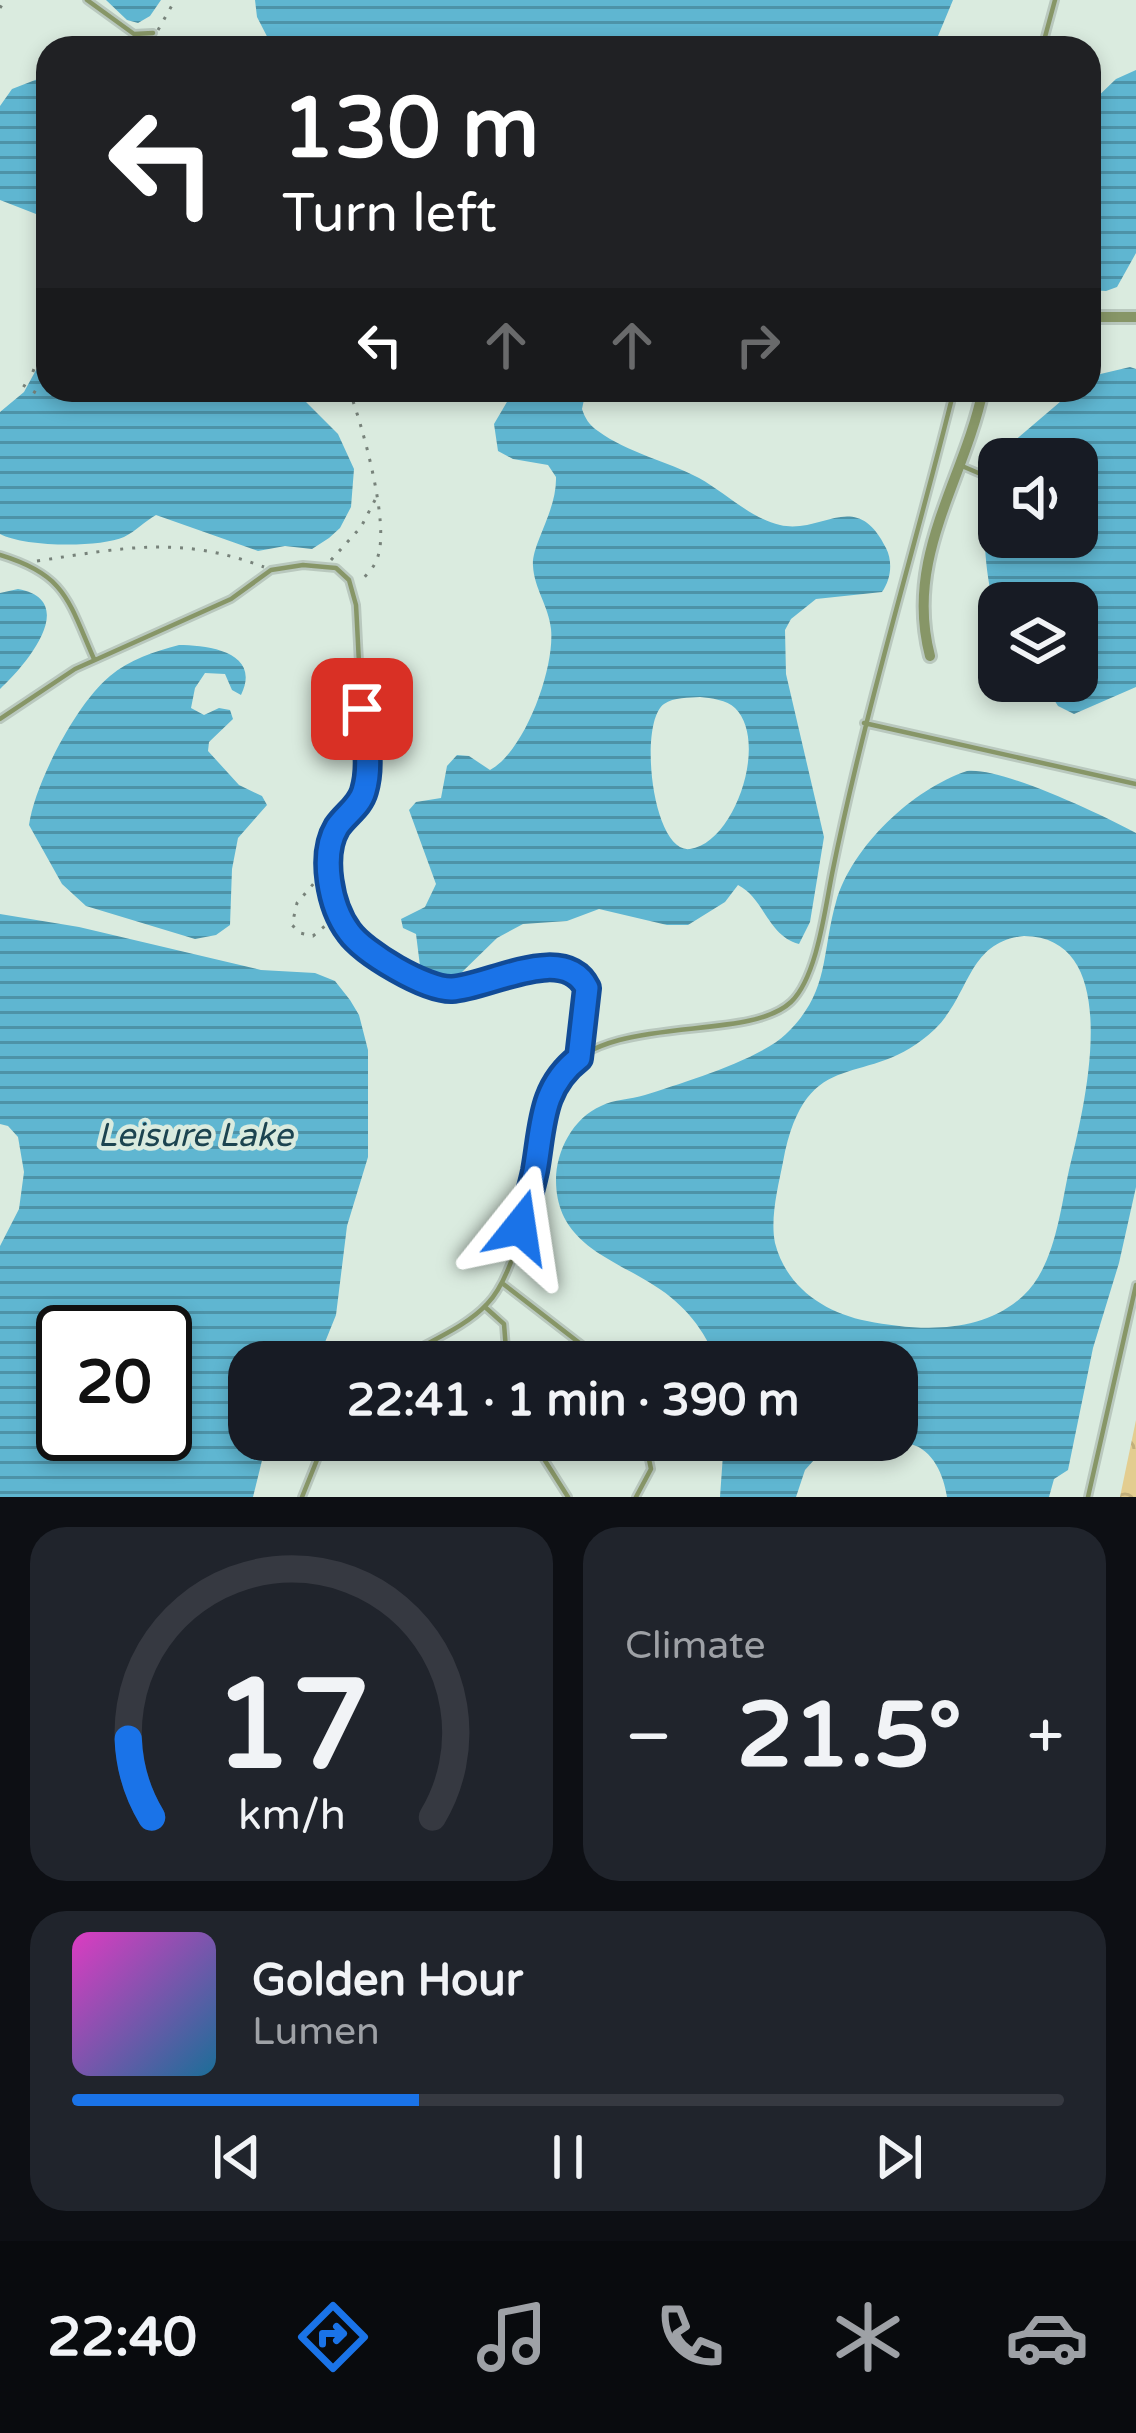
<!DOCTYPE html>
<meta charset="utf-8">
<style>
body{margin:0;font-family:"Varela Round",sans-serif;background:#20242c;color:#f1f3f6;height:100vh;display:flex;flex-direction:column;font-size:45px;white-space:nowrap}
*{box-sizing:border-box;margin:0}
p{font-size:39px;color:#9ea1a6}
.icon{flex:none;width:66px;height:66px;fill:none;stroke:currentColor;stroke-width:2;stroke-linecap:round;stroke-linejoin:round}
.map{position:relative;height:1497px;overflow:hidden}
.side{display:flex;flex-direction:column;gap:30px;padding:30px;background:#0d0f14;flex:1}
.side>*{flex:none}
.banner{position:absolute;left:36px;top:36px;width:1065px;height:366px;border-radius:36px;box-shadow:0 6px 18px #0003;background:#202124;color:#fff;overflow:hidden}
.buttons{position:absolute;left:978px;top:438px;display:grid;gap:24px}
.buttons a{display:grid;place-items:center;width:120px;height:120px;border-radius:24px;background:#171b24;box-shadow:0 6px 18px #0003;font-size:60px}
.speed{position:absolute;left:36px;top:1305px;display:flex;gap:24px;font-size:60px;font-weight:700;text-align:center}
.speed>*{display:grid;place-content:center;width:156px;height:156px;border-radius:50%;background:#171b24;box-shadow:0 6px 18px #0003;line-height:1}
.speed .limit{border:6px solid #111;border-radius:18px;background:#fff;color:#111}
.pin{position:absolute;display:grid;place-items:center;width:102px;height:102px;color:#fff;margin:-51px;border-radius:24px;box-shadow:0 6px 18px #0006}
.me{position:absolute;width:132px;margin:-66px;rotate:15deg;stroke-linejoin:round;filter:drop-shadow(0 0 9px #0008)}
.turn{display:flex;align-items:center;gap:42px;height:252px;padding:0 48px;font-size:54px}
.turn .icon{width:156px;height:156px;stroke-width:2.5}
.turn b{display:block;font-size:84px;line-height:102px}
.lanes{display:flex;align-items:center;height:114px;padding:0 48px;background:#0003;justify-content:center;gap:60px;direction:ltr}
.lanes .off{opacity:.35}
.big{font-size:90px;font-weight:800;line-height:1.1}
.side .tile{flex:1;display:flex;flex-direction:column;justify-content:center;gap:18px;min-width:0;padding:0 42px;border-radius:36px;background:#20242c}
.side .dial{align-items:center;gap:0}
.dial svg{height:312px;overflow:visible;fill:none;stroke:#363941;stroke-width:7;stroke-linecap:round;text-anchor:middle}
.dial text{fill:#f1f3f6;stroke:none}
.song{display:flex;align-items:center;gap:36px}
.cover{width:144px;height:144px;border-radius:18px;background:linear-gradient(135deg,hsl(310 70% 55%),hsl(200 70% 35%))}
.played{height:12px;border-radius:6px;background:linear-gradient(90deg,#1a73e8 35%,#363941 35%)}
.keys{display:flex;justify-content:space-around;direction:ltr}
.heat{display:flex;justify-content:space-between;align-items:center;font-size:66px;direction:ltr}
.side .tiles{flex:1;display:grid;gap:30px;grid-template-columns:1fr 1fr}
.tile:last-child{grid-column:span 2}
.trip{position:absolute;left:228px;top:1341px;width:690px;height:120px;border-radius:36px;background:#171b24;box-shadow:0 6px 18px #0003;font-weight:800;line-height:120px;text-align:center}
.dock{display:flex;height:192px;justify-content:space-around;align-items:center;background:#090b0e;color:#9ea1a6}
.dock .icon{width:84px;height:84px}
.dock .on{color:#1a73e8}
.dock b{font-size:54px;color:#f1f3f6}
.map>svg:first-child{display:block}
.forest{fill:url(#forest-crowns)}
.water{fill:url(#water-rules);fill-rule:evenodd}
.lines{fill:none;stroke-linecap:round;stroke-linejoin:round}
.lane-casing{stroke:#b9c8be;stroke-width:10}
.street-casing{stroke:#b9c8be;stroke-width:16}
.path{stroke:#77827a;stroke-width:3;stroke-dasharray:3 9;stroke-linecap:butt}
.lane{stroke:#879667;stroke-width:4.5}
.street{stroke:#879667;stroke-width:10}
.route-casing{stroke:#114b97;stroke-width:30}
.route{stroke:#1a73e8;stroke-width:21}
.labels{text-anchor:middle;stroke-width:9;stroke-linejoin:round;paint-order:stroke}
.water-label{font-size:33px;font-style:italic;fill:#1c4450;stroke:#daebdf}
</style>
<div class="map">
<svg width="1136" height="1497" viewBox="0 0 1136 1497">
<defs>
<pattern id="forest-crowns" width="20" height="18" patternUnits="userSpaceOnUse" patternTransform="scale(3)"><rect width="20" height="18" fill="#e3cd90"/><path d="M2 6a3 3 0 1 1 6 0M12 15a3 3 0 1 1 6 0" fill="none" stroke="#c2af7b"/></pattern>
<pattern id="water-rules" width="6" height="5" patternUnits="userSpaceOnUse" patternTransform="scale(3)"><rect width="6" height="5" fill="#5fb6d1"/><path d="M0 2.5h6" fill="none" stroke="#4d93a8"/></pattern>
</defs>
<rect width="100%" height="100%" fill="#daebdf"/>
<!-- forest -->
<path class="forest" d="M1136,1420v77h-16z"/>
<!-- water -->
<path class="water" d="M106,0h55l-11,16 -12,7 -11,-3z
M255,0h698l-20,48h-660l-16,-31z
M1136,70v183l-19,34 -11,4 -17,-1v-185l27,-26z
M48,75v151l-12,-12 -36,-14v-94l12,-17z
M48,348v42h108l34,8 23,-8h81l44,44 16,35 -3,38 -11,21 -11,10 -17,11 -27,-3 -27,5 -102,-36c-11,6 -20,16 -32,22 -25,11 -100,10 -124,-3v-122l24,-20z
M1130,367l6,2v318l-62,27 -16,-8 -16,-25h35v-78h-78v20c-15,-42 -23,-124 0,-163v77h78v-78h-77l12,-16 62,-53h15l3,-14z
M514,390h72l-4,19c3,9 7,16 16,22 30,22 69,30 101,47 27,15 51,40 81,47 42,10 76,-38 106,23 7,14 5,31 -4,44l-66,7 -25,20 -6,11 1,44 38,163 -14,85 -11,22c-31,-8 -35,-46 -61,-59l-13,17 -37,23h-21l-68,-16 -32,12 -44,3 -26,14 -39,38 -18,2 -20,-12 -4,-32 -13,-6 -2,-9 24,-12 11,-23 -27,-74 7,-8 25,-4 6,-32 10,-11 12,1 21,14c35,-19 65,-102 61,-141 -2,-22 -17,-41 -18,-63 -2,-21 24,-55 23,-89l-8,-12 -35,-6 -15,-8 -4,-27zM700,697c11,1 27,3 35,11 34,33 0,135 -45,141 -38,5 -52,-127 -26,-145 10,-7 25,-6 36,-7z
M18,589c64,12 5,79 -18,100v-96z
M179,645c29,0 83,7 62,50l-9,-5 -7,-16 -20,-1 -10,15 -4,20 13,7 15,-7 11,2 3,9 -24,23 -1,9 31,34 23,11 5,9 -29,33 -6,31 -2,56 -14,10 -21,4 -109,-33 -24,-22 -33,-59c6,-42 47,-121 81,-149 19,-16 45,-25 69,-31z
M967,771c35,-4 135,44 169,62v354l-17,76 -26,85 -25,122 -14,9 -5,18h-102c-3,-21 -14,-48 -37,-53 -14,-3 -26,0 -39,-4h26v-78h-180c-12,-32 -33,-58 -62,-76 -43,-28 -99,-42 -99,-106 0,-29 17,-62 45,-74 13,-7 29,-6 44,-11 37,-12 114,-35 141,-61 44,-42 35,-79 50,-132 16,-56 77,-113 131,-131zM1024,936c104,1 59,176 45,234 -9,41 -14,96 -46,126 -42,39 -105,35 -156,25 -42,-8 -81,-34 -92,-78 -5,-25 3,-56 8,-81 24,-124 84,-68 152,-133 36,-35 32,-87 89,-93z
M0,914l79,13 182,43 54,3 20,8 15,19 9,15 9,35v107l-21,69 -11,89 -19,47h-68v78h18l-14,57h-253v-251l19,-37 5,-37 -6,-35 -10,-11 -8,-2zM63,1332h102v102h-102z
M724,1440h108l-27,30 -9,27h-76z"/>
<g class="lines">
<defs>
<path id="lane" d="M87,0l47,34 19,-1
M1042,48l13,-48
M962,466l28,12
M0,555c66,20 68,45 94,104
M0,719l75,-50 156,-70 40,-29 32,-5 33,3 13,12 7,25c2,34 3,68 6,102 2,21 7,42 5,64 -2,34 -23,36 -34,63 -13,33 1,88 28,110 21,17 54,40 81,44 40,7 120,-50 145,0l-8,69
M864,723l272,61
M502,1283l102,79
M485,1307l19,17 3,38
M395,1362c29,-19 69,-33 92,-58 27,-27 44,-107 50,-145 4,-30 3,-61 24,-86 52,-61 186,-30 230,-71 26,-25 34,-93 41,-128 33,-164 82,-322 122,-484
M532,1440l36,57
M302,1497l23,-57
M636,1497l15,-28 -6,-29
M1088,1497l48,-212"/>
<path id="street" d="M1089,317h47
M930,656c-26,-99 34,-175 53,-266"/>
</defs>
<!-- lane casing -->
<use href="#lane" class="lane-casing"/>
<!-- street casing -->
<use href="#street" class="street-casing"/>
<!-- path -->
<path class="path" d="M0,8l5,-8
M158,30l17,-30
M161,39l14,9
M32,370l10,4
M23,385l13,8
M349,390c13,34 42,136 28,169 -3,9 -11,16 -17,23
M331,560l30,-33 14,-27
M37,561c86,-13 143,-26 227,6
M321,875l-24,28 -5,22 8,8 13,3 19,-16"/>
<!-- lane -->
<use href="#lane" class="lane"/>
<!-- street -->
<use href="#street" class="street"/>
</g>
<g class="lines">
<defs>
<path id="route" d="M362,709c3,27 10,55 2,82 -4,15 -18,23 -27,36 -17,28 -7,80 12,105 15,21 77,58 103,57 37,-2 112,-47 135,-1l-8,70c-39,30 -36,69 -44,113 -4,19 -10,38 -15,56"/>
</defs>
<!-- route casing -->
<use href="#route" class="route-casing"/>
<!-- route -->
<use href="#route" class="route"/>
</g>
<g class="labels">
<!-- water labels -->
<g class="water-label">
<text x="195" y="1146">Leisure Lake</text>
</g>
</g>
</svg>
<div class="buttons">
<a><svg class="icon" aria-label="sound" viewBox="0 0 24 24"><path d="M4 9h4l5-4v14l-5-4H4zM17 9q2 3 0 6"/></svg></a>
<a><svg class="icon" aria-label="layers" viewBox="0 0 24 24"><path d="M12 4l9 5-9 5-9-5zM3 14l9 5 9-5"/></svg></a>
</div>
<div class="speed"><div class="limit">20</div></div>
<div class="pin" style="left:362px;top:709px;background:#d93025"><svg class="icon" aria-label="arrive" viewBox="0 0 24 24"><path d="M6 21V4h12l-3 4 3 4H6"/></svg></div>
<svg class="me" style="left:520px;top:1227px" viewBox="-20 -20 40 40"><path d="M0-17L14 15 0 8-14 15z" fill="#1a73e8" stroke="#fff" stroke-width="4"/></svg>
<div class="trip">22:41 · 1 min · 390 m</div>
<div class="banner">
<div class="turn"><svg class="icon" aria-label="left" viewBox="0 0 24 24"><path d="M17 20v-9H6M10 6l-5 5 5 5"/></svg><div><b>130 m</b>Turn left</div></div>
<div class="lanes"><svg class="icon" aria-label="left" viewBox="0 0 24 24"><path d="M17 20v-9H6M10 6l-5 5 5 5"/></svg><svg class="icon off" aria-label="ahead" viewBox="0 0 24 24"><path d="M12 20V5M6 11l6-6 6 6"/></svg><svg class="icon off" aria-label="ahead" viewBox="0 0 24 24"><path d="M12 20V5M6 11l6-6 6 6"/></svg><svg class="icon off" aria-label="right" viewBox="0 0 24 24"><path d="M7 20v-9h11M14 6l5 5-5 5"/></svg></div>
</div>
</div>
<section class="side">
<div class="tiles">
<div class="tile dial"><svg viewBox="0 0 100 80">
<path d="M14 69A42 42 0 1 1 86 69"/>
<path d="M14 69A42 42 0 0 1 8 49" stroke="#1a73e8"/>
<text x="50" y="56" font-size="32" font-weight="700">17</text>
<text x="50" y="72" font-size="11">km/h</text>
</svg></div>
<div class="tile"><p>Climate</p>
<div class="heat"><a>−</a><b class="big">21.5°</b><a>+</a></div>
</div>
<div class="tile">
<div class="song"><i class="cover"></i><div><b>Golden Hour</b><p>Lumen</p></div></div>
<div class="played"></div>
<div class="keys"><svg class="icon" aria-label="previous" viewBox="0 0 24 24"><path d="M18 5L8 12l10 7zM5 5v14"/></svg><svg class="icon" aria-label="pause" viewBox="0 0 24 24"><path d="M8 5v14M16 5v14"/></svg><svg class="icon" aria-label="next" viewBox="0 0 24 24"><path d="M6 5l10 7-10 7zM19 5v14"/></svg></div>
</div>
</div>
</section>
<nav class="dock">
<b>22:40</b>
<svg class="icon on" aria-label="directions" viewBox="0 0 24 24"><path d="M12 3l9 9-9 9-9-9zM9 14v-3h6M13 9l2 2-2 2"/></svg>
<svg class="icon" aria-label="music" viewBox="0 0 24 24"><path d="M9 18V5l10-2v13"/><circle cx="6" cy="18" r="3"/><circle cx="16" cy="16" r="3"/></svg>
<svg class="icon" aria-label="phone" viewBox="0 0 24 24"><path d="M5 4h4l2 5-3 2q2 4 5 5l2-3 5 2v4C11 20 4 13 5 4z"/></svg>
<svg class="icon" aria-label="climate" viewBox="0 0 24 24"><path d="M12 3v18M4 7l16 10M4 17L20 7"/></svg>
<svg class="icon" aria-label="car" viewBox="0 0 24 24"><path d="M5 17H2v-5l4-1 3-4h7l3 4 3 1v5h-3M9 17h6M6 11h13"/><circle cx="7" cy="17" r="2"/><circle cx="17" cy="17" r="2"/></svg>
</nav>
